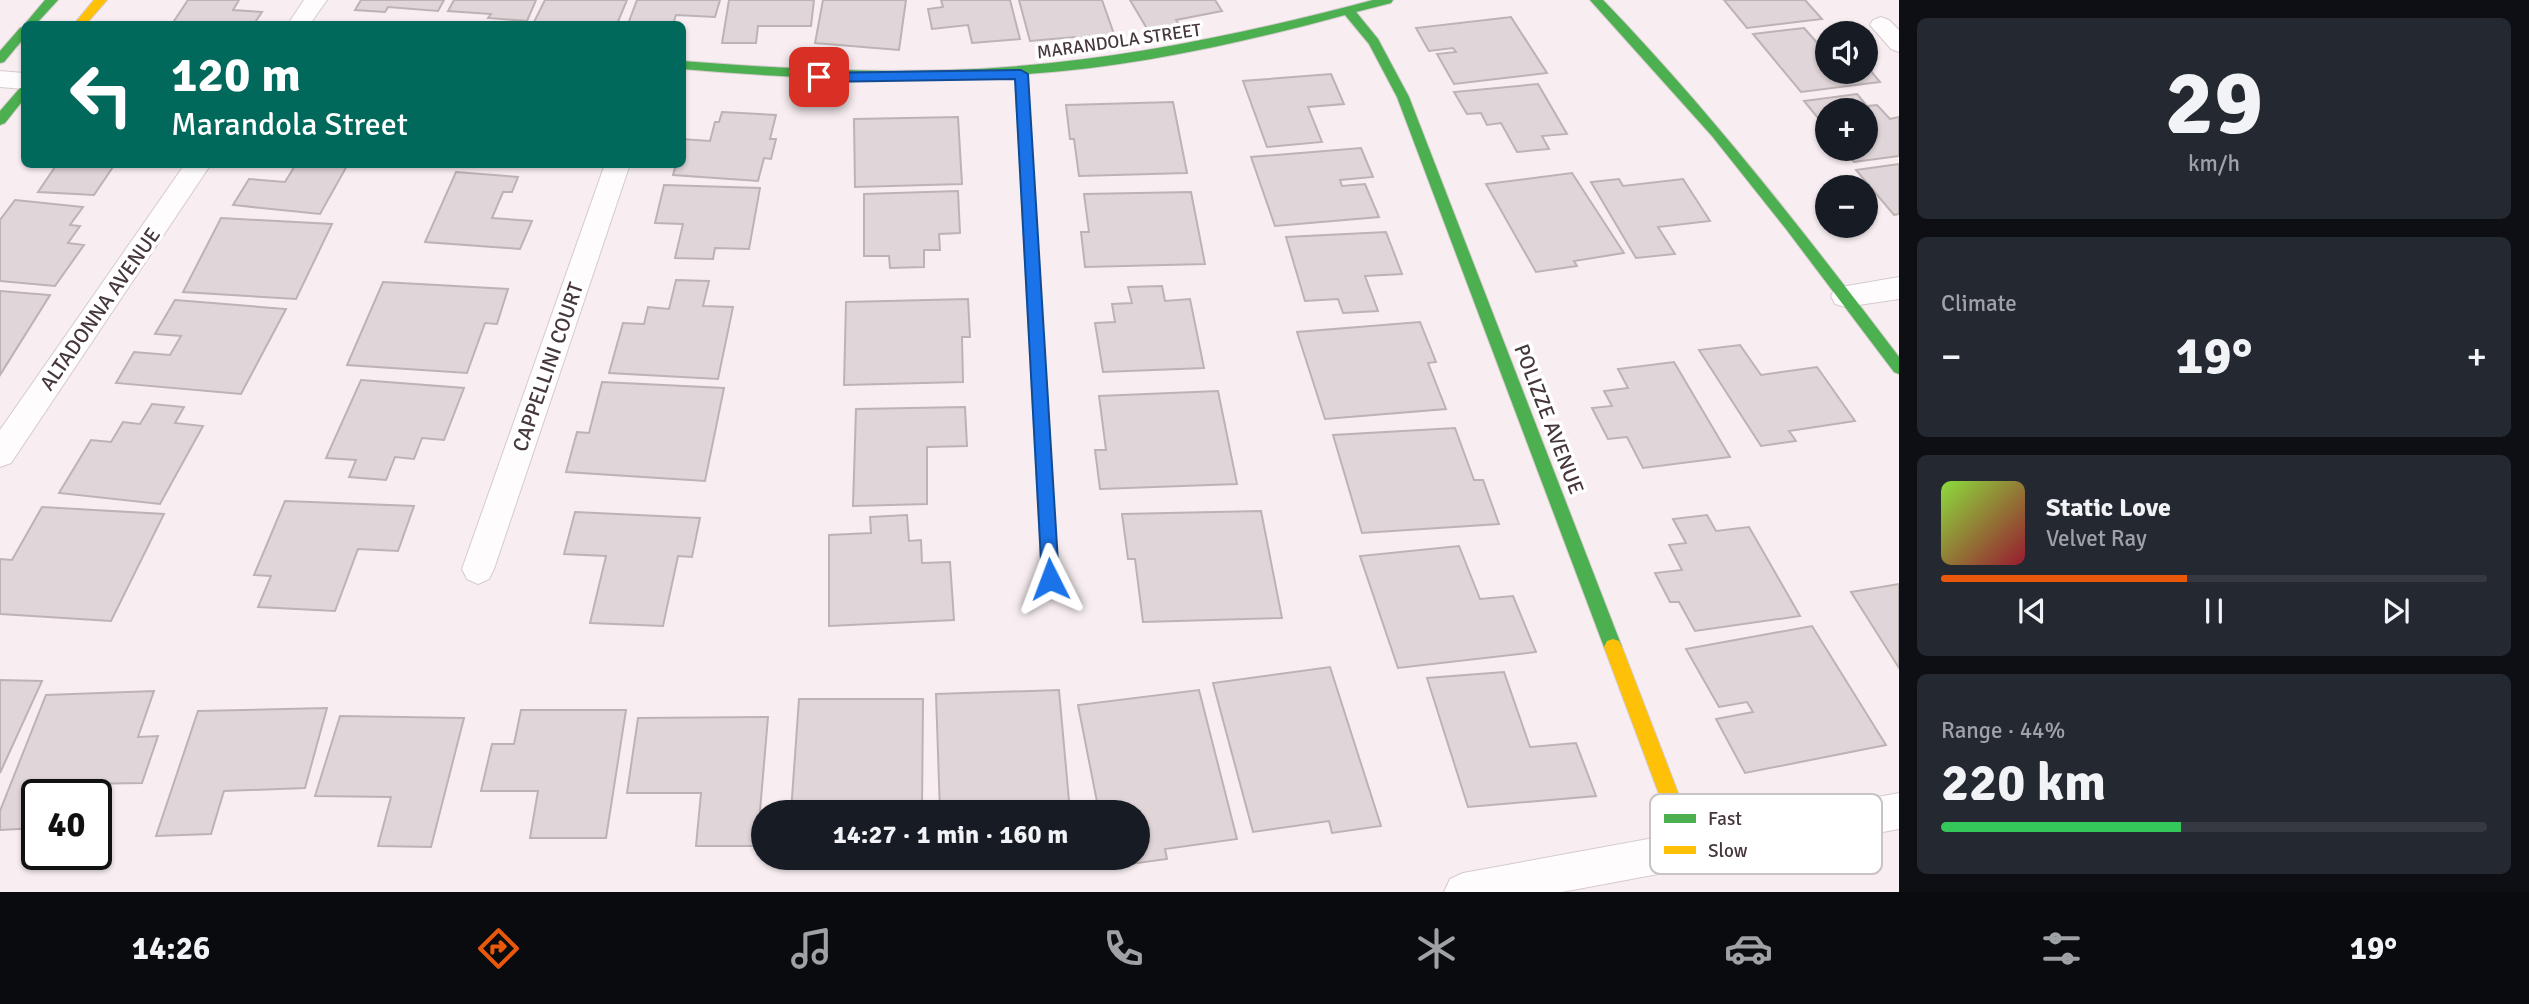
<!DOCTYPE html>
<meta charset="utf-8">
<style>
body{margin:0;font-family:Signika,sans-serif;background:#242831;color:#f1f3f6;height:100vh;display:flex;flex-direction:column;font-size:26px;white-space:nowrap}
*{box-sizing:border-box;margin:0}
p{font-size:23px;color:#9ea1a6}
.icon{flex:none;width:38px;height:38px;fill:none;stroke:currentColor;stroke-width:2;stroke-linecap:round;stroke-linejoin:round}
.map{position:relative;flex:1;overflow:hidden}
.side{display:flex;flex-direction:column;gap:18px;padding:18px;background:#0d0f14;width:630px}
.side>*{flex:none}
.top-card{position:absolute;left:21px;top:21px;width:665px;height:147px;border-radius:10px;box-shadow:0 2px 5px #0004;background:#00695c;color:#fff;overflow:hidden}
.tools{position:absolute;left:1815px;top:21px;display:grid;gap:14px}
.tools a{display:grid;place-items:center;width:63px;height:63px;border-radius:50%;background:#171b24;box-shadow:0 2px 5px #0004;font-size:35px}
.speed{position:absolute;left:21px;top:779px;display:flex;gap:14px;font-size:35px;font-weight:700;text-align:center}
.speed>*{display:grid;place-content:center;width:91px;height:91px;border-radius:50%;background:#171b24;box-shadow:0 2px 5px #0004;line-height:1}
.speed .limit{border:4px solid #111;border-radius:10px;background:#fff;color:#111}
.pin{position:absolute;display:grid;place-items:center;width:60px;height:60px;color:#fff;margin:-30px;border-radius:14px;box-shadow:0 4px 10px #0006}
.me{position:absolute;width:77px;margin:-38px;rotate:357deg;stroke-linejoin:round;filter:drop-shadow(0 0 5px #0008)}
.turn{display:flex;align-items:center;gap:24px;height:147px;padding:0 35px;font-size:32px}
.turn .icon{width:91px;height:91px;stroke-width:2.5}
.turn b{display:block;font-size:49px;line-height:60px}
.big{font-size:52px;font-weight:700;line-height:1.1}
.side .widget{flex:1;display:flex;flex-direction:column;justify-content:center;gap:10px;min-width:0;padding:0 24px;border-radius:10px;background:#242831}
.side .dial{align-items:center;gap:0}
.dial b{font-size:91px;line-height:1}
.song{display:flex;align-items:center;gap:21px}
.cover{width:84px;height:84px;border-radius:10px;background:linear-gradient(135deg,hsl(90 70% 55%),hsl(350 70% 35%))}
.played{height:7px;border-radius:4px;background:linear-gradient(90deg,#ea580c 45%,#363941 45%)}
.keys{display:flex;justify-content:space-around;direction:ltr}
.heat{display:flex;justify-content:space-between;align-items:center;font-size:38px;direction:ltr}
.charge{height:10px;border-radius:5px;background:linear-gradient(90deg,#34c759 44%,#363941 0)}
.trip{position:absolute;left:751px;top:800px;width:399px;height:70px;border-radius:35px;background:#171b24;box-shadow:0 2px 5px #0004;font-weight:700;line-height:70px;text-align:center}
.tabs{display:flex;height:112px;justify-content:space-around;align-items:center;background:#090b0e;color:#9ea1a6}
.tabs .icon{width:49px;height:49px}
.tabs .current{color:#ea580c}
.tabs b{font-size:32px;color:#f1f3f6}
main{display:flex;flex:1;min-height:0}
.map>svg:first-child{display:block}
.building{fill:#e0d5d8;stroke:#bdb2b4;stroke-width:2}
.lines{fill:none;stroke-linecap:round;stroke-linejoin:round}
.street-casing{stroke:#d5cacd;stroke-width:2}
.fast-casing{stroke:#d5cacd;stroke-width:2}
.slow-casing{stroke:#d5cacd;stroke-width:2}
.street{fill:#fefcfd;fill-rule:evenodd}
.fast{fill:#4caf50;fill-rule:evenodd}
.slow{fill:#ffc107;fill-rule:evenodd}
.route{fill:#1a73e8;stroke:#114b97;stroke-width:2}
.labels{text-anchor:middle;stroke-width:7;stroke-linejoin:round;paint-order:stroke}
.far-street-label{font-size:18px;fill:#46373b;stroke:#fff}
.street-label{font-size:21px;fill:#46373b;stroke:#fff}
.key{fill:#fff;stroke:#c8c3c4;stroke-width:2}
.key-label{font-size:19px;fill:#46373b}
</style>
<main>
<div class="map">
<svg width="1899" height="892" viewBox="0 0 1899 892">
<rect width="100%" height="100%" fill="#f8eef1"/>
<!-- building -->
<path class="building" d="M188,0h51l-6,10 29,2 -8,12h-82z
M361,0h83l-6,11 -50,-4 -3,5 -30,-2z
M454,0h82l-9,21 -39,-3 3,-4 -43,-3z
M545,0h82l-10,24h-84z
M637,0h83l-5,17 -39,-2 -3,9h-45z
M729,0h85l-3,26h-53l-2,17h-34z
M823,0h83l-7,50 -84,-7z
M941,0h69l10,39 -48,4 -4,-18 -36,4 -4,-20 15,-2z
M1019,0h83l13,37 -39,4 -1,-4 -45,4z
M1130,0h85l7,11 -46,9 4,5 -31,7z
M1724,0h81l17,19 -75,9z
M1511,17l36,56 -93,11 -17,-30 19,-2 -3,-4 -24,3 -13,-23z
M1804,28l23,26v18h39v-7l14,17 -79,10 -48,-58z
M1331,74l13,30 -36,3 14,35 -55,5 -24,-66z
M1538,84l29,50 -25,2 7,13 -32,3 -16,-29 -14,2 -6,-12 -14,1 -13,-22z
M1857,94l10,12 10,-1 13,14 9,-2v39l-45,6 -11,-13h23v-39h-39v19l-23,-28z
M1173,102l14,71 -108,3 -5,-37h-4l-4,-34z
M722,112l54,3 -6,24h6l-5,20 -7,-1 -6,23 -85,-6 3,-11h6v-25l28,2 5,-19h4z
M958,117l4,67 -107,3 -1,-68z
M1361,148l12,29 -33,3 2,6 23,-2 14,33 -104,9 -24,-69z
M57,164h58l-21,31 -56,-3z
M296,164h52l-28,50 -87,-9 16,-26 36,3z
M1899,164v50l-5,1 -38,-45z
M456,172l62,5 -6,15h-9l-11,26 40,3 -12,28 -95,-7z
M1572,173l52,80 -50,8 3,5 -41,6 -50,-88z
M1619,179l4,7 60,-7 27,42 -52,6 17,27 -39,4 -45,-76z
M664,185l96,3 -11,61 -34,-1 -2,11 -38,-1 8,-34 -28,-1z
M958,191l2,42 -21,1 1,16h-16v17l-34,1 -1,-12h-25v-62z
M1191,192l14,72 -120,3 -4,-35h8l-5,-38z
M15,200l68,7 -13,18 10,1 -12,17 16,2 -29,41 -55,-5v-61z
M221,218l111,6 -36,75 -113,-7z
M1386,232l16,42 -37,2 13,35 -35,2 -5,-14 -33,2 -19,-64z
M676,280l33,1 -6,25 30,1 -15,72 -109,-6 14,-50 21,1 4,-17 21,2z
M383,282l125,7 -11,35 -12,-1 -18,50 -120,-8z
M1162,286l3,15 25,-2 14,69 -101,4 -8,-49 20,-1 -3,-18 20,-1 -4,-16z
M0,291l50,4 -50,80z
M968,299l2,38h-8l1,45 -119,3 2,-83z
M175,300l111,9 -45,85 -125,-11 18,-31 36,3 11,-19 -26,-2z
M1420,322l16,40 -8,1 18,46 -121,10 -28,-87z
M1740,345l21,30 56,-8 38,54 -66,10 7,10 -35,5 -62,-96z
M1674,362l56,95 -87,11 -16,-31 -19,2 -16,-31 20,-2 -8,-15 24,-3 -10,-19z
M361,380l103,8 -20,52 -22,-2 -8,21 -19,-2 -9,23 -37,-3 7,-17 -30,-2z
M602,382l122,6 -19,93 -139,-9 11,-40 12,1z
M1218,391l19,93 -137,5 -5,-39h11l-7,-54z
M152,404l32,3 -9,16 28,3 -43,78 -101,-11 32,-53 20,2 12,-20 17,2z
M965,407l2,39 -40,1v57l-74,2 3,-97z
M1455,428l19,52h9l16,44 -137,9 -29,-98z
M285,501l129,5 -16,45 -40,-2 -23,62 -77,-4 13,-31 -17,-1z
M42,507l122,7 -53,107 -111,-7v-55l12,1z
M1261,511l21,107 -139,4 -8,-63h-7l-6,-45z
M575,512l125,6 -8,39 -14,-1 -15,70 -73,-3 16,-67 -42,-2z
M907,515l2,26 12,-1 1,23 28,-1 4,58 -125,6v-91l42,-2 -1,-16z
M1707,515l9,16 33,-4 51,89 -105,15 -16,-29h-9l-15,-29 27,-3 -13,-25 17,-2 -13,-24z
M1459,546l21,53 33,-3 23,56 -138,16 -38,-112z
M1899,584v84l-48,-76z
M1812,626l74,119 -141,28 -29,-54 37,-7 -6,-10 -28,5 -33,-58z
M1330,667l51,159 -49,7 -3,-12 -76,11 -40,-149z
M1504,672l26,75 46,-4 20,53 -128,11 -41,-129z
M0,680l42,1 -42,92z
M1059,690l11,122h-130l-4,-118z
M1199,690l38,149 -72,10 2,10 -58,8 -2,-9h31v-46h-39l-21,-107z
M154,691l-16,46 20,-1 -16,47 -58,1 -4,10h-43v34l-37,2v-19l46,-116z
M799,699h124l-1,113h-131z
M327,708l-22,80 -81,3 -13,43 -55,2 42,-125z
M521,710h105l-20,128h-76l8,-47h-57l11,-47h22z
M340,716l124,2 -33,129 -53,-1 13,-49 -76,-1z
M768,717l-11,129h-61l5,-53h-74l11,-75z
M788,858h54l-54,2z"/>
<g class="lines">
<defs>
<path id="street" d="M304,0h23l-17,24h-22z
M1881,17l8,3 10,10v22l-8,-3 -21,-24 3,-5z
M0,71l24,2v16l-24,-2z
M185,164h26l-200,299 -11,4v-37z
M605,164h25l-136,405 -5,10 -11,5 -11,-5 -5,-10z
M1899,277v22l-54,8 -10,-3 -4,-8 4,-8z
M1899,793v36l-337,63h-118l6,-13 13,-6z"/>
<path id="fast" d="M45,0h13l-22,24 -12,1z
M1373,0h20l-2,3 -35,9 22,27 31,58 213,550 -3,6 -6,2 -6,-2 -3,-6 -207,-550 -28,-53 -24,-29c-103,28 -211,52 -318,59l31,505 -2,6 -6,2 -6,-2 -2,-6 -27,-504c-112,7 -221,4 -333,-6v-8c89,7 177,12 266,9 144,-4 286,-33 425,-70z
M1590,0h13c108,112 202,233 296,357v17l-5,-2 -108,-143 -74,-93z
M24,27v11l-20,24 -4,1v-12l20,-23z
M24,87v12l-19,24 -5,2v-14l20,-23z"/>
<path id="slow" d="M94,0h13l-21,24h-12z
M1613,639l6,2 3,6 78,203 -3,7 -7,3 -7,-3 -3,-7 -76,-203 3,-6z"/>
</defs>
<!-- street casing -->
<use href="#street" class="street-casing"/>
<!-- fast casing -->
<use href="#fast" class="fast-casing"/>
<!-- slow casing -->
<use href="#slow" class="slow-casing"/>
<!-- street -->
<use href="#street" class="street"/>
<!-- fast -->
<use href="#fast" class="fast"/>
<!-- slow -->
<use href="#slow" class="slow"/>
</g>
<!-- route -->
<path class="route" d="M1021,70l7,4 31,505 -3,6 -6,2 -6,-2 -2,-6 -27,-500 -196,3 -7,-5 7,-4z"/>
<g class="labels">
<!-- far-street labels -->
<g class="far-street-label">
<text transform="translate(1119 41) rotate(-8)" y="6">MARANDOLA STREET</text>
</g>
<!-- street labels -->
<g class="street-label">
<text transform="translate(100 309) rotate(-55)" y="7">ALTADONNA AVENUE</text>
<text transform="translate(548 367) rotate(-71)" y="7">CAPPELLINI COURT</text>
<text transform="translate(1549 419) rotate(69)" y="7">POLIZZE AVENUE</text>
</g>
</g>
<!-- legend -->
<rect x="1650" y="794" width="232" height="80" rx="10" class="key"/>
<rect x="1664" y="814" width="32" height="9" fill="#4caf50"/>
<rect x="1664" y="846" width="32" height="8" fill="#ffc107"/>
<g class="key-label">
<text x="1708" y="825">Fast</text>
<text x="1708" y="857">Slow</text>
</g>
</svg>
<div class="tools">
<a><svg class="icon" aria-label="sound" viewBox="0 0 24 24"><path d="M4 9h4l5-4v14l-5-4H4zM17 9q2 3 0 6"/></svg></a>
<a>+</a>
<a>−</a>
</div>
<div class="speed"><div class="limit">40</div></div>
<div class="pin" style="left:819px;top:77px;background:#d93025"><svg class="icon" aria-label="arrive" viewBox="0 0 24 24"><path d="M6 21V4h12l-3 4 3 4H6"/></svg></div>
<svg class="me" style="left:1050px;top:579px" viewBox="-20 -20 40 40"><path d="M0-17L14 15 0 8-14 15z" fill="#1a73e8" stroke="#fff" stroke-width="4"/></svg>
<div class="trip">14:27 · 1 min · 160 m</div>
<div class="top-card">
<div class="turn"><svg class="icon" aria-label="left" viewBox="0 0 24 24"><path d="M17 20v-9H6M10 6l-5 5 5 5"/></svg><div><b>120 m</b>Marandola Street</div></div>
</div>
</div>
<section class="side">
<div class="widget dial"><b>29</b><p>km/h</p></div>
<div class="widget"><p>Climate</p>
<div class="heat"><a>−</a><b class="big">19°</b><a>+</a></div>
</div>
<div class="widget">
<div class="song"><i class="cover"></i><div><b>Static Love</b><p>Velvet Ray</p></div></div>
<div class="played"></div>
<div class="keys"><svg class="icon" aria-label="previous" viewBox="0 0 24 24"><path d="M18 5L8 12l10 7zM5 5v14"/></svg><svg class="icon" aria-label="pause" viewBox="0 0 24 24"><path d="M8 5v14M16 5v14"/></svg><svg class="icon" aria-label="next" viewBox="0 0 24 24"><path d="M6 5l10 7-10 7zM19 5v14"/></svg></div>
</div>
<div class="widget"><p>Range · 44%</p><b class="big">220 km</b><div class="charge"></div></div>
</section>
</main>
<nav class="tabs">
<b>14:26</b>
<svg class="icon current" aria-label="directions" viewBox="0 0 24 24"><path d="M12 3l9 9-9 9-9-9zM9 14v-3h6M13 9l2 2-2 2"/></svg>
<svg class="icon" aria-label="music" viewBox="0 0 24 24"><path d="M9 18V5l10-2v13"/><circle cx="6" cy="18" r="3"/><circle cx="16" cy="16" r="3"/></svg>
<svg class="icon" aria-label="phone" viewBox="0 0 24 24"><path d="M5 4h4l2 5-3 2q2 4 5 5l2-3 5 2v4C11 20 4 13 5 4z"/></svg>
<svg class="icon" aria-label="climate" viewBox="0 0 24 24"><path d="M12 3v18M4 7l16 10M4 17L20 7"/></svg>
<svg class="icon" aria-label="car" viewBox="0 0 24 24"><path d="M5 17H2v-5l4-1 3-4h7l3 4 3 1v5h-3M9 17h6M6 11h13"/><circle cx="7" cy="17" r="2"/><circle cx="17" cy="17" r="2"/></svg>
<svg class="icon" aria-label="filters" viewBox="0 0 24 24"><path d="M4 7h16M4 17h16"/><circle cx="9" cy="7" r="2"/><circle cx="15" cy="17" r="2"/></svg>
<b>19°</b>
</nav>
